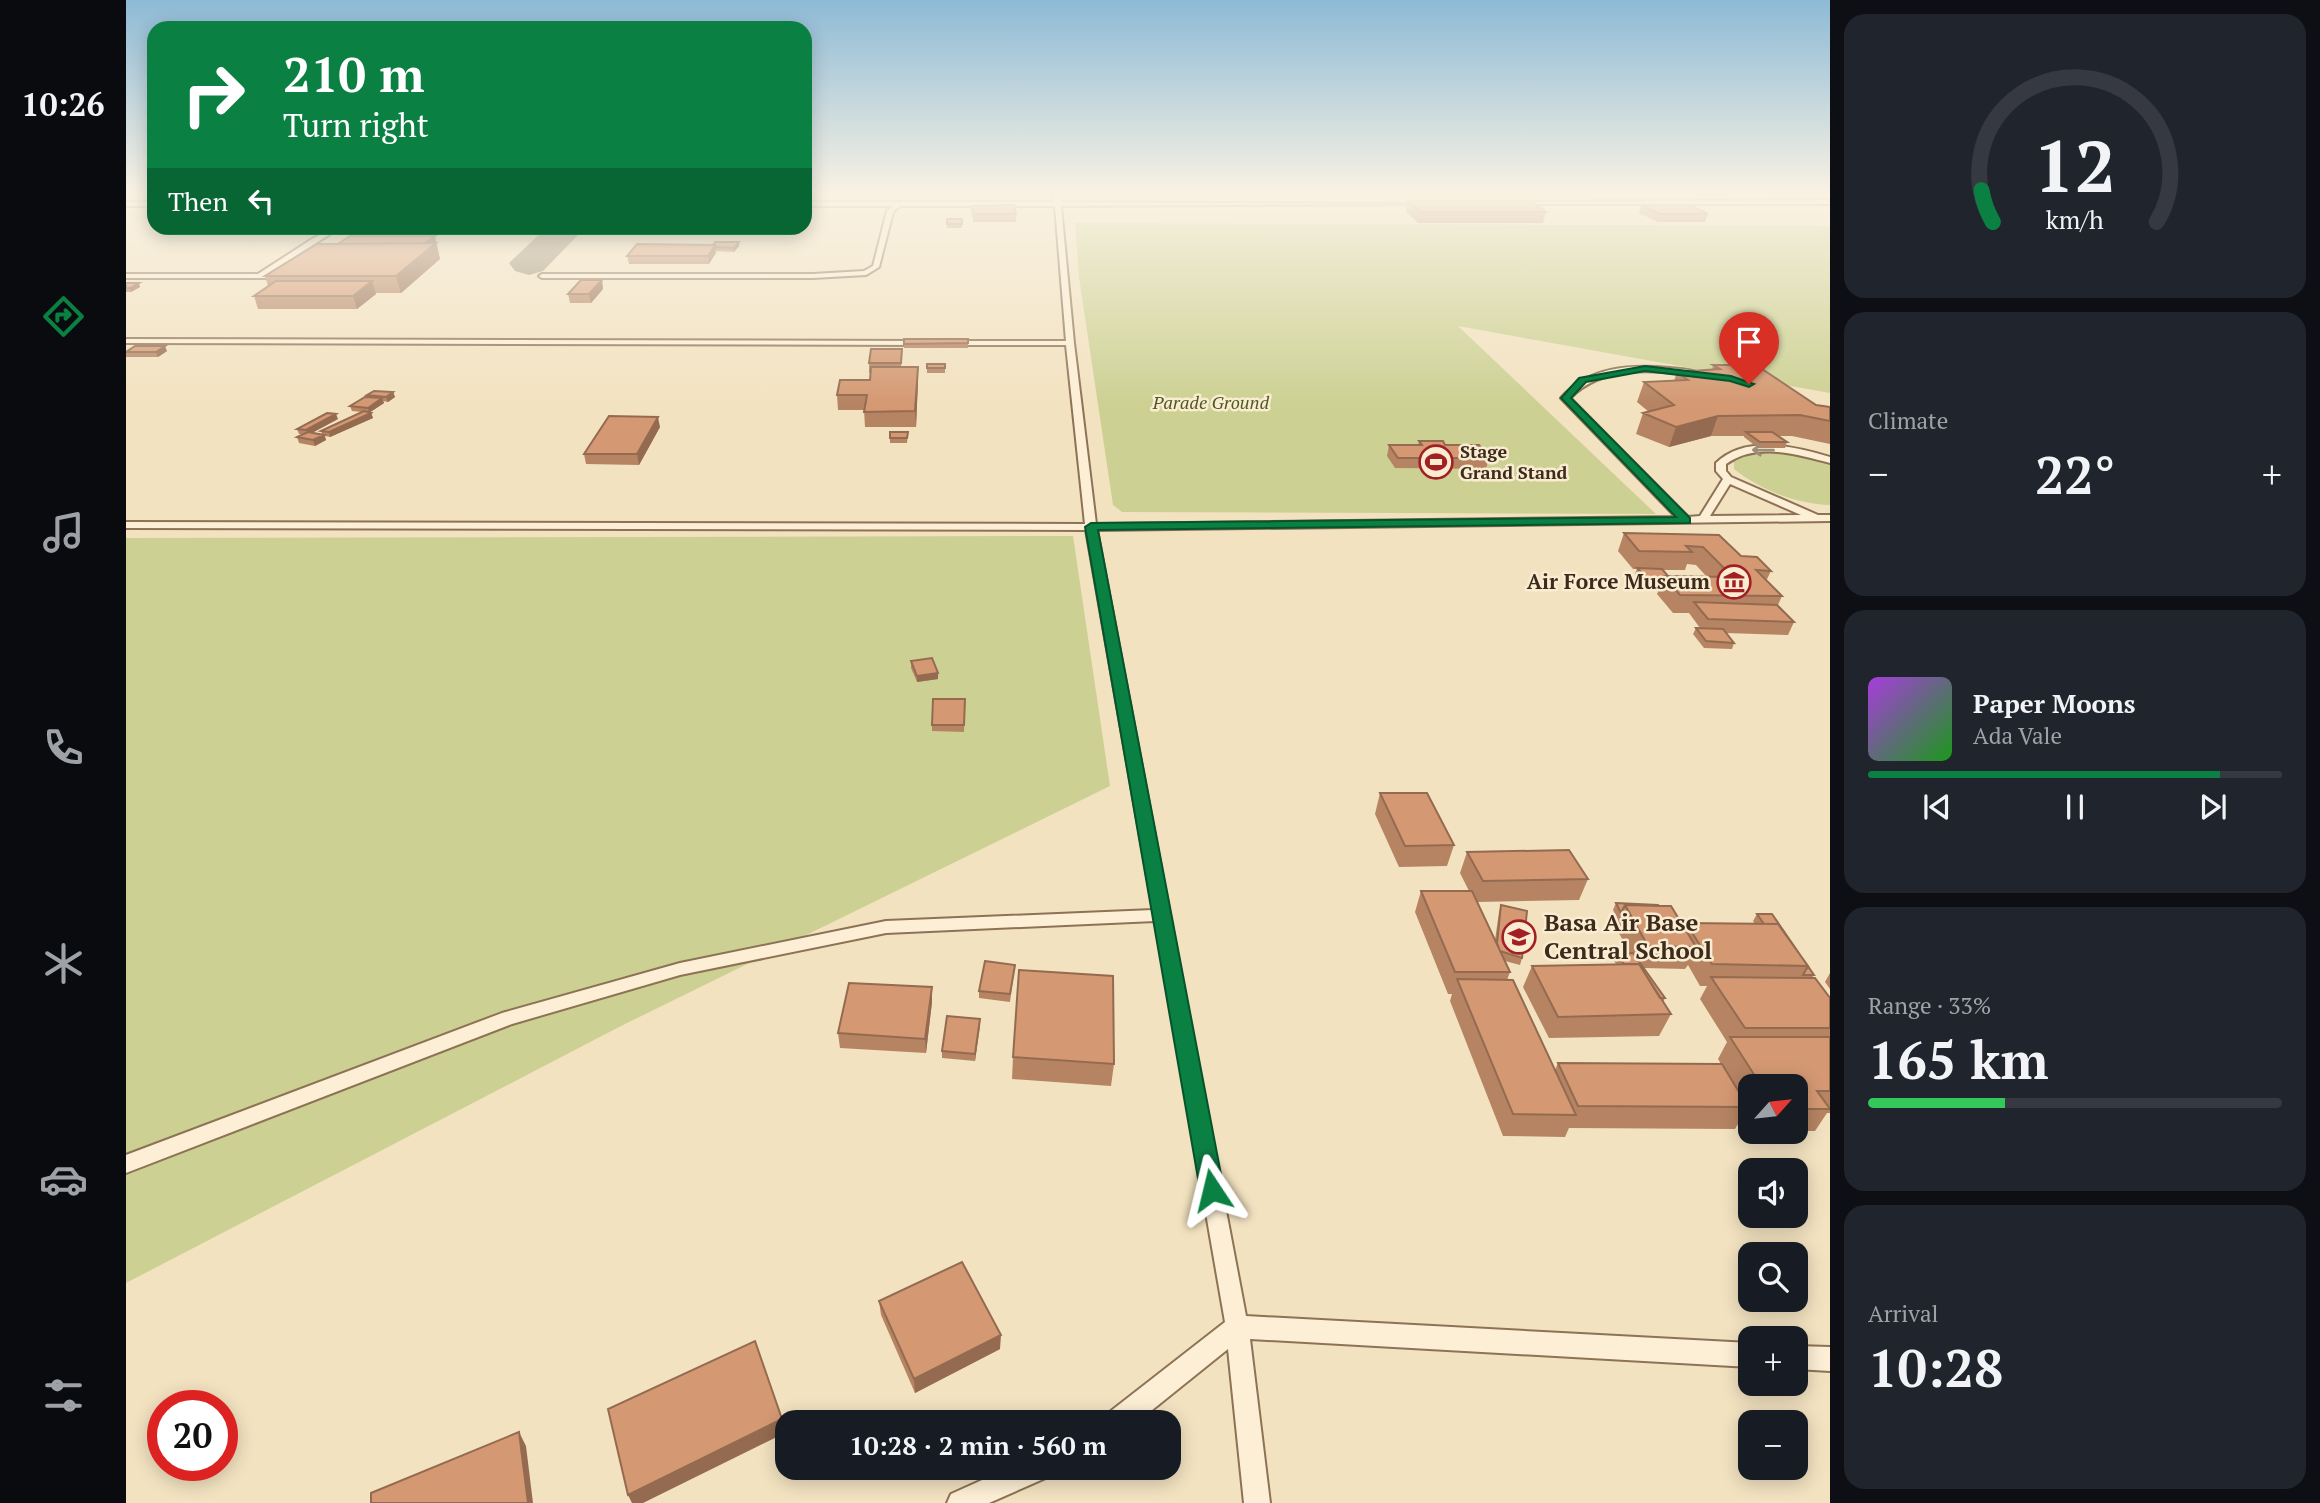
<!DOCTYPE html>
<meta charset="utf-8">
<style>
body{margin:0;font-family:"PT Serif",serif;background:#20242c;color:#f1f3f6;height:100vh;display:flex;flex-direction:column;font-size:26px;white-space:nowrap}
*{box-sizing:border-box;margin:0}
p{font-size:23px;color:#9ea1a6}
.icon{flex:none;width:38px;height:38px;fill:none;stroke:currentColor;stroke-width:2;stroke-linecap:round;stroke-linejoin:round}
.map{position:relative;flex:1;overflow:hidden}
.sheet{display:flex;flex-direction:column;gap:14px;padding:14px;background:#0d0f14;width:490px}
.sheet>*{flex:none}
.hud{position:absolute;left:21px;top:21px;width:665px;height:214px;border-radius:21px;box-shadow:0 4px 18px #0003;background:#0b8043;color:#fff;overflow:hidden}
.needle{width:46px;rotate:63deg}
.fabs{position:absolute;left:1612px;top:1074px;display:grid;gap:14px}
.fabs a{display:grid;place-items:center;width:70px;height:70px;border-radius:14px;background:#171b24;box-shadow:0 4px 18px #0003;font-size:35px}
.speed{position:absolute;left:21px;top:1390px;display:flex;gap:14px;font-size:35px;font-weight:700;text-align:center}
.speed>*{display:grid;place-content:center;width:91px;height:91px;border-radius:50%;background:#171b24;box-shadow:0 4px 18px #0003;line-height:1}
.speed .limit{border:10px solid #d22;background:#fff;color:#111}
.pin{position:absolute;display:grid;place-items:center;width:60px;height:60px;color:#fff;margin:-72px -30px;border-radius:50% 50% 50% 0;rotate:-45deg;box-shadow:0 0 7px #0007}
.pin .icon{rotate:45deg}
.me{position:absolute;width:77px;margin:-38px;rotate:350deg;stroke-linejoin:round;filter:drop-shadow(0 0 5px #0008)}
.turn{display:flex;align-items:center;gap:24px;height:147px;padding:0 21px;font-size:32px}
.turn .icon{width:91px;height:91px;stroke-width:2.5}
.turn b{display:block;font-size:49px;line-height:60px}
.then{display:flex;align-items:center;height:66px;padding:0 21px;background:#0003;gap:14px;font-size:26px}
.big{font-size:52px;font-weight:800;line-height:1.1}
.sheet .tile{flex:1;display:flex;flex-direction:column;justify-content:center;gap:10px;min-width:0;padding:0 24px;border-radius:21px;background:#20242c}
.sheet .dial{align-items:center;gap:0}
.dial svg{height:182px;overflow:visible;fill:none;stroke:#363941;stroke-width:7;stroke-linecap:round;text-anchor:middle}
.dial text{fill:#f1f3f6;stroke:none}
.song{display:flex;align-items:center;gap:21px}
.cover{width:84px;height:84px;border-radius:10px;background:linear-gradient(135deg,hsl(280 70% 55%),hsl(120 70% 35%))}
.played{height:7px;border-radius:4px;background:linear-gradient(90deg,#0b8043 85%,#363941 85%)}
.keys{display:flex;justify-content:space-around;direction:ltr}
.heat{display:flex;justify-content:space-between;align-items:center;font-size:38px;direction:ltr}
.charge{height:10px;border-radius:5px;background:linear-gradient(90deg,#34c759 33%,#363941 0)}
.trip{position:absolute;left:649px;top:1410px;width:406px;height:70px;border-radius:21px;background:#171b24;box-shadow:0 4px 18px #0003;font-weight:800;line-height:70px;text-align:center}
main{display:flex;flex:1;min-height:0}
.tabs{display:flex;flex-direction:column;width:126px;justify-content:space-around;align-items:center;background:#090b0e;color:#9ea1a6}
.tabs .icon{width:49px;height:49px}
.tabs .active{color:#0b8043}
.tabs b{font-size:32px;color:#f1f3f6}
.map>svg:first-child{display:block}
.green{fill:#ccd193}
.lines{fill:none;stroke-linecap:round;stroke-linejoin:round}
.taxiway{fill:#97866e;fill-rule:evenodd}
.service-casing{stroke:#8d7256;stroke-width:4}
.service{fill:#fcefd5;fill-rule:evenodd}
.wall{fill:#b68463;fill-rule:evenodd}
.shaded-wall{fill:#946b50}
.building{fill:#d49973;stroke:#946b50;stroke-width:2}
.oneway{stroke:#9c8d78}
.route{fill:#0b8043;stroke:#07532c;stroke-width:2}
.labels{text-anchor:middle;stroke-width:5;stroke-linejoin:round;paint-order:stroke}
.far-park-label{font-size:18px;font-style:italic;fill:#4d5a21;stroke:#f9ecd1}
.far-poi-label{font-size:18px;font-weight:bold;fill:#3c2b1c;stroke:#f9ecd1;text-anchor:start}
.poi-label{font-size:21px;font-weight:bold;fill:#3c2b1c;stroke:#f9ecd1;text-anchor:end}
.near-poi-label{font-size:24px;font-weight:bold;fill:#3c2b1c;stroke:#f9ecd1;text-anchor:start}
</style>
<main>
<nav class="tabs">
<b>10:26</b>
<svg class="icon active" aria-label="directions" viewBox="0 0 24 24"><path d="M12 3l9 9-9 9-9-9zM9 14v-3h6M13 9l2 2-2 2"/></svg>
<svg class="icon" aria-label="music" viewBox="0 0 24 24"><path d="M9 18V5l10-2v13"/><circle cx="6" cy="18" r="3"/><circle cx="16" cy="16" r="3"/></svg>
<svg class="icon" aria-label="phone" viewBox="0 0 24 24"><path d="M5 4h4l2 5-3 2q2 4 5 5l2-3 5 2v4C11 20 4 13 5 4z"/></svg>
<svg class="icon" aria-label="climate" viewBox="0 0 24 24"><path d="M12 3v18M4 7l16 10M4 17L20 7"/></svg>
<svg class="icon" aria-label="car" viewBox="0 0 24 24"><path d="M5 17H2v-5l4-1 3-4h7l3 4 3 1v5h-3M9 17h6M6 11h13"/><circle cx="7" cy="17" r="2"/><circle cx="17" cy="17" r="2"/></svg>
<svg class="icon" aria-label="filters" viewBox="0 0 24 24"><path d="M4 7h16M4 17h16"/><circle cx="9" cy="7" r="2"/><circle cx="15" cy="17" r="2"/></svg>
</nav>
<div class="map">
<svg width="1704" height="1503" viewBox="0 0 1704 1503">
<rect width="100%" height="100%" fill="#f2e2c0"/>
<!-- green -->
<path class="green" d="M949,223l755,3v167l-372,-67 198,188 -534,-2 -9,-7 -34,-228z
M1637,452l38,3 29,6v44c-34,-1 -69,-15 -96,-36v-8l16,-8z
M947,536l37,250 -489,240 -495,257v-745z"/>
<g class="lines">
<!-- taxiway -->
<path class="taxiway" d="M420,228h39l-42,43 -14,4 -14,-4 -6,-8z"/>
<defs>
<path id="service" d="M927,192h6l2,10 368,2 -368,2 13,137 22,181 580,-7 -115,-119c27,-31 69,-34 109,-30 10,1 23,1 32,6l-4,2c-45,-6 -94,-12 -128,22l118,119 12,-1 23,-37 -7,-8v-8c30,-29 79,-16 114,-6v6c-34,-9 -73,-21 -104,1v7l5,6 87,38h12v6l-733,9 149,786 504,27v24l-500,-28 20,164h-26l-16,-154 -92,74h-32l3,-9 118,-92 -70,-401 -269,12 -206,42 -168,49 -386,149v-18l376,-142 178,-50 206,-42 267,-11 -67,-380 -960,-2v-6l959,2 -19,-179h-117l-4,-2 4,-2h117l-11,-135h-155l-7,6 -14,55 -13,8 -53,3h-271l-3,-2 3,-2h271l51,-3 9,-5 14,-55 6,-5h-88v-4h250zM1604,484l71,31 -91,1z
M1704,200v4h-317l3,-2z
M0,202h28v4h-28z
M207,228l2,3 -68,43 18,1 -2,3h-157v-4h132l54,-35z
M0,339l795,2 4,2 -4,2 -795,-2z
M1670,1346l34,1v24l-34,-2z
M883,1468h42l-3,9 -59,26h-42l4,-9z"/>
</defs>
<!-- service casing -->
<use href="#service" class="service-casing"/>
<!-- service -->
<use href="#service" class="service"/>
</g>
<!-- wall -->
<path class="wall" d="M881,192l26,1v3h-26z
M1140,192h32v4h-30z
M1191,192h32v4h-29z
M1565,192h36l-2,4h-27z
M1282,201l138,11 -3,11h-125l-12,-11z
M1515,205l67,9 -3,8h-47l-19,-9z
M846,206l44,8v8h-43z
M821,219h15v9h-15z
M248,228h69l-7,4h-60z
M511,244l102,2 -5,6 -18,-1 -7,13h-80l-2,-8z
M311,248l3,11 -39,34h-26l1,1 -19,15h-99l-4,-13 14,-10 -3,-10z
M476,280l1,9 -12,14h-21l-2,-9z
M0,283l14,4 -9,5h-5z
M778,339h64v9h-64z
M0,351h41l-9,6h-32z
M776,359l-1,8 17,14 -2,46h-51l-1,-17h-26l-1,-15 33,-15v-7h-1v-10z
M801,364h18v9h-18z
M1587,365l30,4 73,36 14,2v37l-38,-8h-14l9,6 -2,6h-27l-14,-11v-1h-33l-42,11 -33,-13 7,-21 6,-1 -12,-10 7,-20 30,-1 3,-9 35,-2z
M267,392l2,5 -7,5 -5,-1 1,2 -14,9 1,1 2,5 -43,19 -5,-1 1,4 -11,6 -16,-3 -2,-6 6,-3h-4l-2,-5 41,-10 -26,14 10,1 -1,-3 41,-19 -10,-1 -2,-5 17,-9v-2z
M534,427l-21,38 -53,-1 -2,-10z
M764,432h18l-1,11h-17z
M1293,441l70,17 -3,11 -91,-1 -8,-12 2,-11h29z
M1498,533l95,2 22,21 30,15 -5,10 16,15 -4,9 16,17 -6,13 -62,-2 8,10 -2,6 -28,-1 -11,-14 3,-6h4l-11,-15h-16l-16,-19 2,-4h-11l-13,-16 2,-5h-4l-15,-18zM1561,564l9,1 11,12 -39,-1 -5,-6h22z
M785,661l27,12v6l-21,3 -6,-14z
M839,699l-1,33 -32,-1v-6z
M1254,793l74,52 -7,21 -48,1 -24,-53z
M1341,852l121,27 -9,21 -102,2 18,38 4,-28 2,-7 21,53 -2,7 -15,-4 5,11 -3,8 48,90 3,-7 163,1 -3,-5 9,-17 -27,-43 7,-13h-7l-12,-21 -3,4 -41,-1 21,30 -2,4 8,12 -12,22 -110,2 -26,-51 9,-21 84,-2 -2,-3 3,-7 13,-1 -15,-27 3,-6 -5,-10 3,-7 68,24 2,-4 69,1 -2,-3 4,-7h15l42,61 -2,3 18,20v115h-3l-12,18h-19v-44h-46v24l-2,-3 -13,21 -166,-1 -4,9 -62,-1 -53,-135 2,-7h-4l-33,-82 6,-21h48l-9,-18z
M889,965l-5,37 -31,-4v-7z
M1704,973v16l-5,-7z
M806,1002l-6,51 -86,-5 -2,-15z
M854,1019l-5,42 -33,-3v-7z
M887,1057l101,7 -3,22 -99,-7z
M753,1301l121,48 -85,44 -34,-78z"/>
<!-- shaded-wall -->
<path class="shaded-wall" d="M309,228h8l-7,4z
M309,236l5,23 -39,34 -5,-17 24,-29z
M613,242v4l-5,6v-4z
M589,245l1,8 -7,11 -1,-8z
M476,280l1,9 -12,14 -2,-9z
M246,281l4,13 -19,15 -4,-13z
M13,283l1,4 -9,5 -1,-4z
M39,346l2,5 -9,6 -2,-5z
M792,367v14l-2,46 -1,-16z
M267,392l2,5 -7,5 -2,-5z
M256,398l2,5 -15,10 -1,-5z
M245,413l2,5 -43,19 -1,-5z
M210,414l2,5 -30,16 -2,-5z
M1592,416l-7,20 -42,11 7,-20z
M532,417l2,10 -21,38 -2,-11z
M198,435l2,5 -11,6 -2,-6z
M812,673v6l-21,3v-6z
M806,987v15l-6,51 -1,-14z
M854,1019v7l-5,35v-7z
M875,1335l-1,14 -85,44 -1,-14z
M656,1419l3,14 -142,70h-11l-4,-8z
M393,1432l7,14 7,57h-5z"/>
<!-- building -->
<path class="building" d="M1282,201h122l16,11h-126z
M888,205l2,9h-43l-1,-8z
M1515,205h49l18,9h-48z
M821,219h15v5h-15z
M224,236h85l-10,7 -87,1z
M589,242h24l-5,6 -18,-1 -1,-2h-2z
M310,243l-40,33h-131l52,-32z
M511,244l78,1 -7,11h-81z
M455,280h21l-13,14h-21z
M150,281h96l-19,15h-99z
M0,283h13l-9,5h-4z
M778,339h64v4l-64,1z
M9,346h30l-9,6h-30z
M745,349h31l-1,14h-32z
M801,364h18v4h-18z
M1587,365h24l6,4h19l54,36 14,2v14l-30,-6 -82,1 -42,11 -33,-14 31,-8 -30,-23 44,-2 -11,-8 43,-3z
M745,367h47l-3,44 -51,1 3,-17h-30l3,-15h30z
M248,391l19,1 -7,5 -19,-2z
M239,397l17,1 -14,10 -18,-2z
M238,411l7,2 -42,19 -8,-1z
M201,413l9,1 -30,16 -9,-1z
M483,416l49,1 -21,37h-53z
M182,432l16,3 -11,5 -16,-3z
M764,432h18l-1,6h-17z
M1620,432h26l15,10h-27z
M1293,441h24l2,4h34l10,13h-91l-9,-13h33z
M1498,533l95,2 22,21 16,1 14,14 -15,-1 26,26 -102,-1 -16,-19 69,1 -30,-30 -17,-1 6,6 -53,-1z
M1511,568l25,1 6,7h-4l-3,8 -10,-1z
M1568,602l83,3 17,17 -86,-3z
M1570,628l27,1 11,14 -28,-2z
M806,658l6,15 -21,3 -6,-15z
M807,699h32l-1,26h-32z
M1254,793h47l27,52 -49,1z
M1443,850l19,29 -105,2 -16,-29z
M1295,891h51l38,81h-55z
M1490,903l42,2 1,1 -34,-1 -4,8z
M1375,905l26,6 -5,47 -22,-7 -3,-8z
M1499,905l46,1 25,41 -48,-1z
M1631,914h15l42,61h-11l5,-9 -30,-42h-14z
M1560,923l92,1 30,42 -96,-2z
M1507,953l32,45h-5l-21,-34h-15l-7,-10z
M859,961l30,4 -5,29 -31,-3z
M1513,964l32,50 -113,3 -26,-51z
M893,970l94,6 1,88 -101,-7z
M1585,977l104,1 15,20v30h-85z
M1331,979l56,1 63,135 -63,-1z
M723,983l83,4 -7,52 -87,-6z
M821,1016l33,3 -5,35 -33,-3z
M1604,1037h100v54h-13l13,18h-34v-22h-34z
M1432,1063l164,1 26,43 -170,-1z
M836,1262l39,73 -87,44 -35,-78z
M629,1341l27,78 -154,76 -20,-86z
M393,1432l9,71h-157v-10z"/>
<!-- one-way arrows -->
<defs><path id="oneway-shaft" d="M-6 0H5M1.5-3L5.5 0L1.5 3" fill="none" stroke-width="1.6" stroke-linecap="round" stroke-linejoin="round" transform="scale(1.75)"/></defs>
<use class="oneway" href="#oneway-shaft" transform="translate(1637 450) rotate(-179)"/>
<!-- sky -->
<linearGradient id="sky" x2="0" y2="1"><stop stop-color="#8dbad6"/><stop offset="0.48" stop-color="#f9f2e3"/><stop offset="1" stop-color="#f9f2e3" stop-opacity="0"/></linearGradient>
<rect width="1704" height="403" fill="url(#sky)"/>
<!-- route -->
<path class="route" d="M1519,366l86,10 23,8 -5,3 -19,-6 -85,-10 -59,11 -15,16 119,120v5l-592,7 126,660 -4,7 -8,3 -8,-3 -4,-7 -115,-663 6,-4 585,-6 -115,-119 18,-20z"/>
<!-- icons -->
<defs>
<symbol id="stadium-ring" viewBox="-11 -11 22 22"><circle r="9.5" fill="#f9ecd1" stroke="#a22024" stroke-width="1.5"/><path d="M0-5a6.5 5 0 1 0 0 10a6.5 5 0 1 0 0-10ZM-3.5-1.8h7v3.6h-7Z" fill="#a22024"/></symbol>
<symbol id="museum-ring" viewBox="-11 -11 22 22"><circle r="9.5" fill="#f9ecd1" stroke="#a22024" stroke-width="1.5"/><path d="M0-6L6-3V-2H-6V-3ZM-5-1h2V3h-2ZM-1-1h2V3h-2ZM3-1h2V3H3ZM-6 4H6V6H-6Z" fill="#a22024"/></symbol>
<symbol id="school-ring" viewBox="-11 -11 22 22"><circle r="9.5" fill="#f9ecd1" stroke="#a22024" stroke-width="1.5"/><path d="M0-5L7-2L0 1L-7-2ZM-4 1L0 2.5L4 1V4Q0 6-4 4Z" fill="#a22024"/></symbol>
</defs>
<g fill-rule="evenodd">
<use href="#stadium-ring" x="1291" y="443" width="38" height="38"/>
<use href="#museum-ring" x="1589" y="563" width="38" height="38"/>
<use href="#school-ring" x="1374" y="918" width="38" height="38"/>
</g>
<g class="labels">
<!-- far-park labels -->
<g class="far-park-label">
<text x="1085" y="409">Parade Ground</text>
</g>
<!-- far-poi labels -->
<g class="far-poi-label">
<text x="1334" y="458">Stage<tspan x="1334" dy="21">Grand Stand</tspan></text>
</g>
<!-- poi labels -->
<g class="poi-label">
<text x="1584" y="589">Air Force Museum</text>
</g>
<!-- near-poi labels -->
<g class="near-poi-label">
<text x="1418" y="931">Basa Air Base<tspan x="1418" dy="28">Central School</tspan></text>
</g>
</g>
</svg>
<div class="fabs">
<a><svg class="needle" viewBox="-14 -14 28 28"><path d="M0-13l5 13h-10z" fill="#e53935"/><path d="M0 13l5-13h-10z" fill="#9ea1a6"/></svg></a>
<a><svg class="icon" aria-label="sound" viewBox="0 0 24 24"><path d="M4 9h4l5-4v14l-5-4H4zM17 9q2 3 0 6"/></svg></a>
<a><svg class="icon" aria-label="search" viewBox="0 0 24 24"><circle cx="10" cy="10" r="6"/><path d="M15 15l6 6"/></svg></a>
<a>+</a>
<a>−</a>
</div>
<div class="speed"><div class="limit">20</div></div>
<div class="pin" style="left:1623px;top:384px;background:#d93025"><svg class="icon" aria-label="arrive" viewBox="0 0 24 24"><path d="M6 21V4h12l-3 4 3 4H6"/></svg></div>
<svg class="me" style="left:1086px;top:1190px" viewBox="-20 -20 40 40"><path d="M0-17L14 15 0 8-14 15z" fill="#0b8043" stroke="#fff" stroke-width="4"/></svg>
<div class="trip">10:28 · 2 min · 560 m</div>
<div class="hud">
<div class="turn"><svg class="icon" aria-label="right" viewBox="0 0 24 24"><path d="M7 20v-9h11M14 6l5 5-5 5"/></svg><div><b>210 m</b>Turn right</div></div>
<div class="then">Then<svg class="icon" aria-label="left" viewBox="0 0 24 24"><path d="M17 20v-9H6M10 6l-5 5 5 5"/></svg></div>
</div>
</div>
<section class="sheet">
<div class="tile dial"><svg viewBox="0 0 100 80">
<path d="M14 69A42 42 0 1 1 86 69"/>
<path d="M14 69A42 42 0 0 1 9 55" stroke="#0b8043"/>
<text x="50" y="56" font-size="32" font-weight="700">12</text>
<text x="50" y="72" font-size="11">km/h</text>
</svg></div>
<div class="tile"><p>Climate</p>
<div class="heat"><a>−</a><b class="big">22°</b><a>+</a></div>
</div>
<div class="tile">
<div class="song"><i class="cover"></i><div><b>Paper Moons</b><p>Ada Vale</p></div></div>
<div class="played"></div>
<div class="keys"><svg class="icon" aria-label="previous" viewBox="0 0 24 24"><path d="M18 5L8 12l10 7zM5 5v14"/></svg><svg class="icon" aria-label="pause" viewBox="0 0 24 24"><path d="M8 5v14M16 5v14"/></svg><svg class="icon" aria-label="next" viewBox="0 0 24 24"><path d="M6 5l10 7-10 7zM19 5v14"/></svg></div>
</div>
<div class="tile"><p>Range · 33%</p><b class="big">165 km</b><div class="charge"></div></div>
<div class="tile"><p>Arrival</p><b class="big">10:28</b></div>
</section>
</main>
